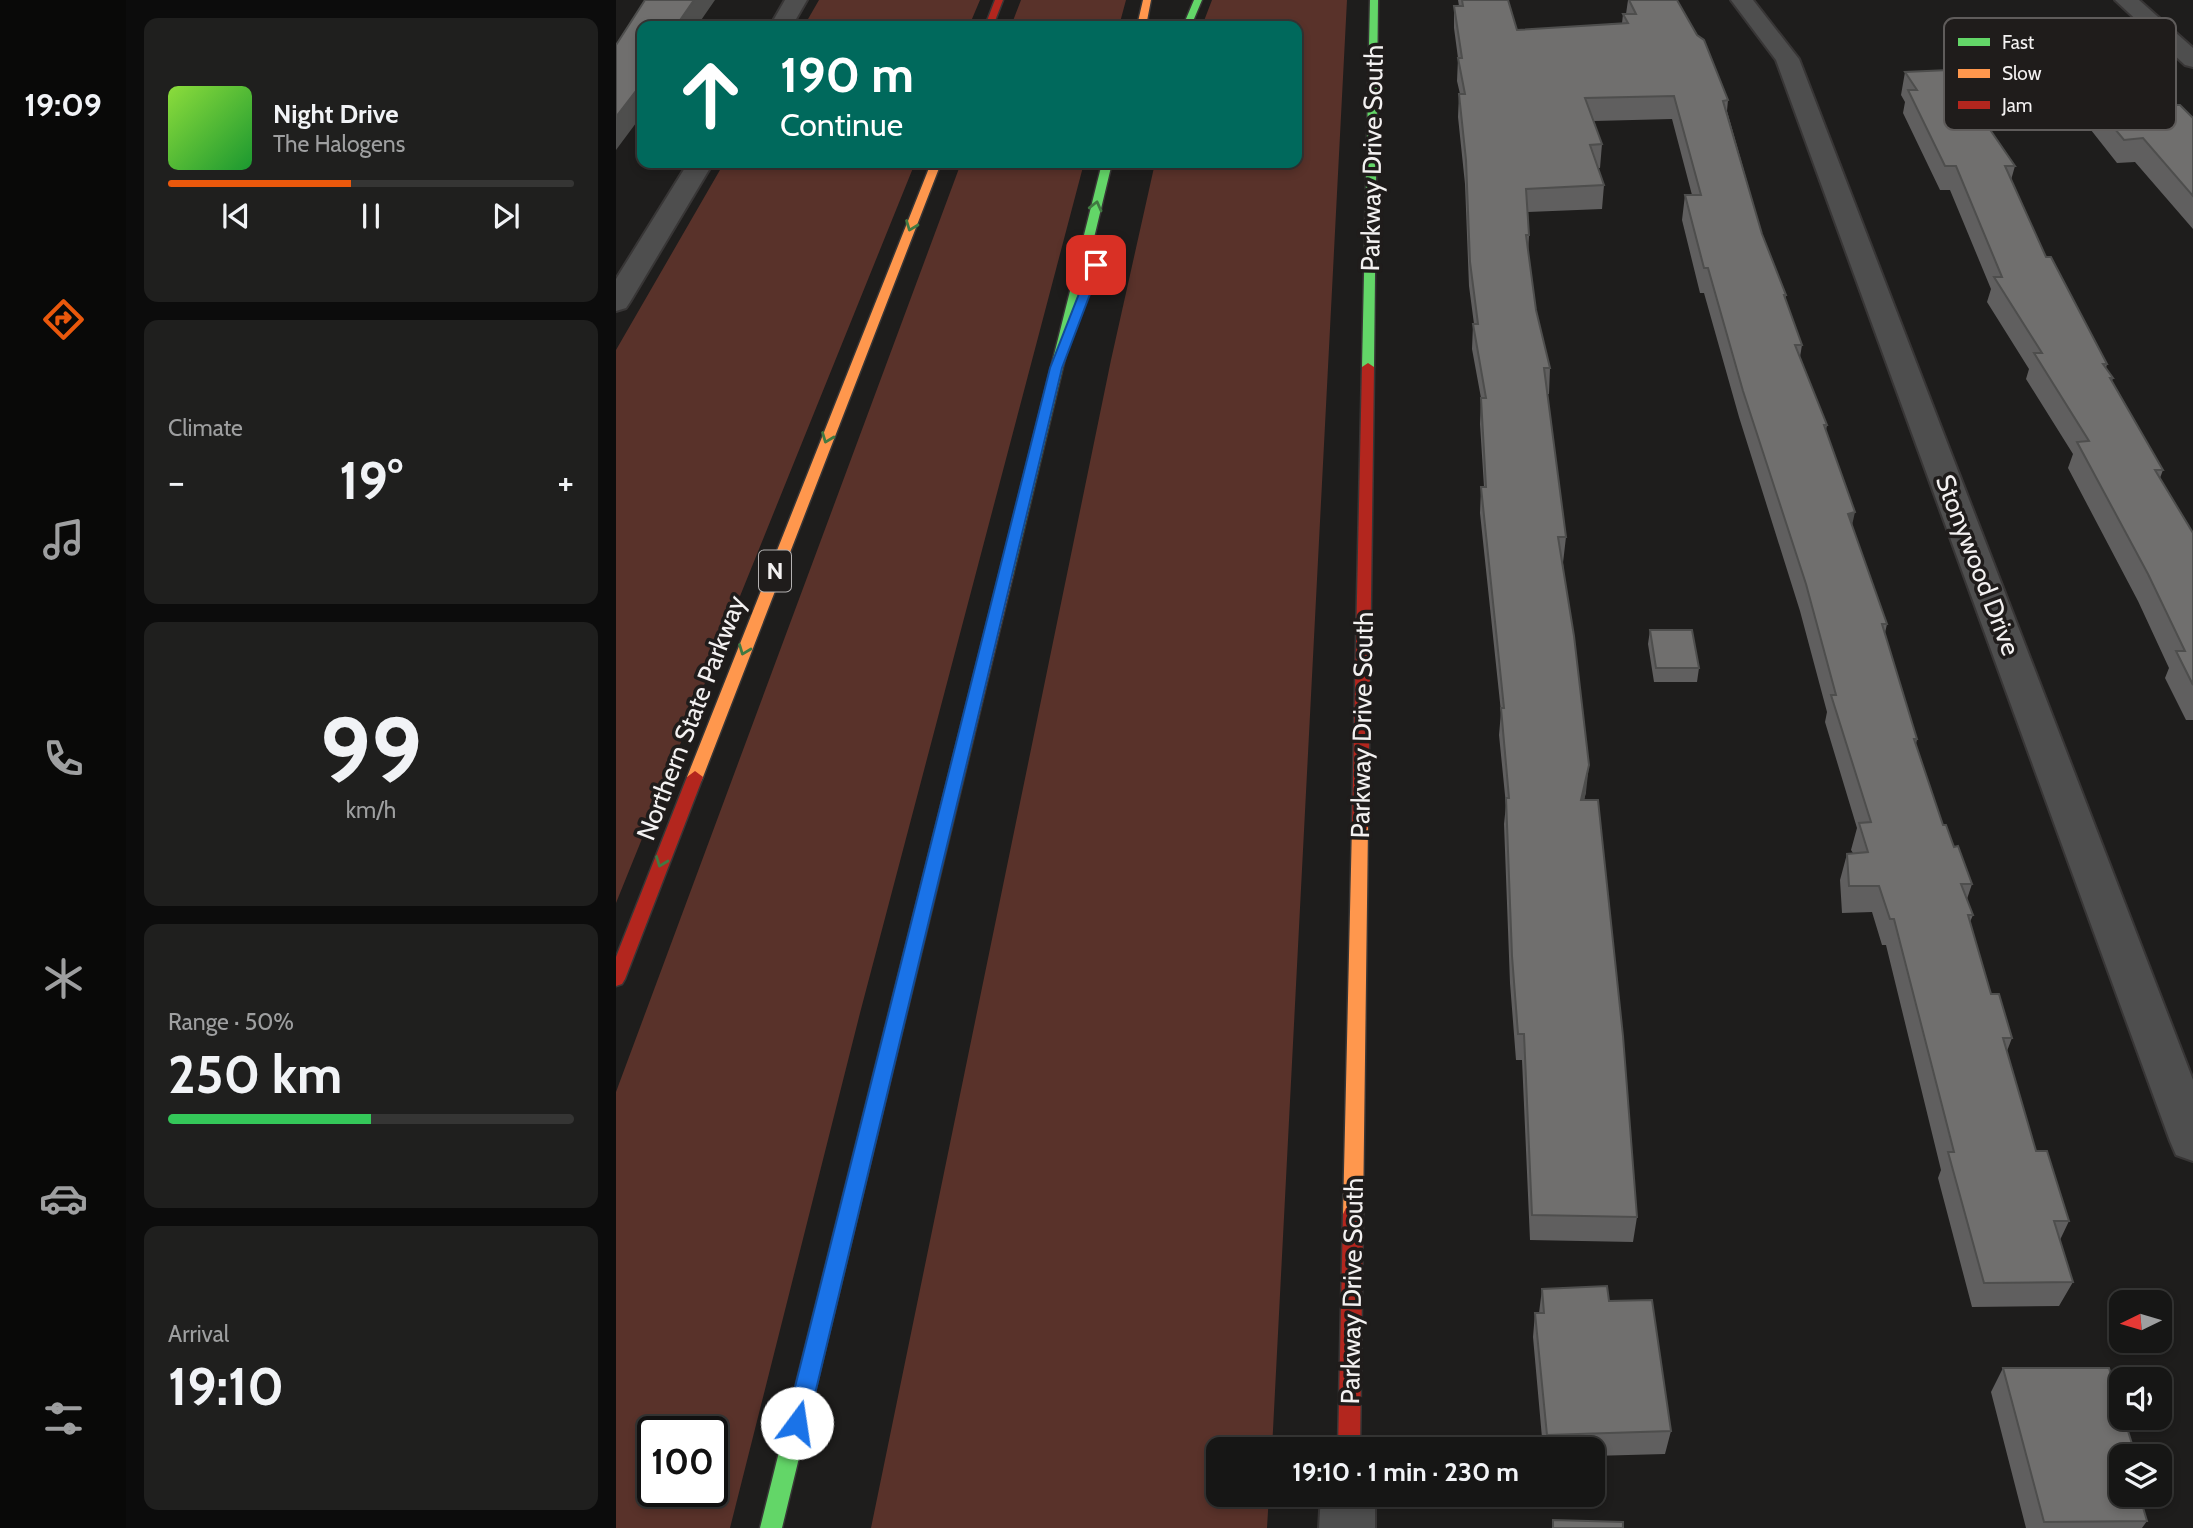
<!DOCTYPE html>
<meta charset="utf-8">
<style>
body{margin:0;font-family:Cabin,sans-serif;background:#1f1f1e;color:#f1f3f6;height:100vh;display:flex;flex-direction:column;font-size:26px;white-space:nowrap}
*{box-sizing:border-box;margin:0}
p{font-size:23px;color:#9e9fa0}
.icon{flex:none;width:38px;height:38px;fill:none;stroke:currentColor;stroke-width:2;stroke-linecap:round;stroke-linejoin:round}
.map{position:relative;flex:1;overflow:hidden}
.sheet{display:flex;flex-direction:column;gap:18px;padding:18px;background:#0c0c0c;width:490px}
.sheet>*{flex:none}
.guide{position:absolute;left:21px;top:21px;width:665px;height:147px;border-radius:14px;box-shadow:0 4px 10px #0003,0 0 0 2px #353534;background:#00695c;color:#fff;overflow:hidden}
.needle{width:46px;rotate:265deg}
.buttons{position:absolute;left:1493px;top:1290px;display:grid;gap:14px}
.buttons a{display:grid;place-items:center;width:63px;height:63px;border-radius:14px;background:#161615;box-shadow:0 4px 10px #0003,0 0 0 2px #353534;font-size:35px}
.speed{position:absolute;left:21px;top:1416px;display:flex;gap:14px;font-size:35px;font-weight:700;text-align:center}
.speed>*{display:grid;place-content:center;width:91px;height:91px;border-radius:50%;background:#161615;box-shadow:0 4px 10px #0003,0 0 0 2px #353534;line-height:1}
.speed .limit{border:4px solid #111;border-radius:10px;background:#fff;color:#111}
.pin{position:absolute;display:grid;place-items:center;width:60px;height:60px;color:#fff;margin:-30px;border-radius:14px;box-shadow:0 4px 10px #0006}
.me{position:absolute;width:77px;margin:-38px;rotate:14deg;stroke-linejoin:round;filter:drop-shadow(0 0 5px #0008)}
.turn{display:flex;align-items:center;gap:24px;height:147px;padding:0 28px;font-size:32px}
.turn .icon{width:91px;height:91px;stroke-width:2.5}
.turn b{display:block;font-size:49px;line-height:60px}
.big{font-size:52px;font-weight:700;line-height:1.1}
.sheet .widget{flex:1;display:flex;flex-direction:column;justify-content:center;gap:10px;min-width:0;padding:0 24px;border-radius:14px;background:#1f1f1e}
.sheet .dial{align-items:center;gap:0}
.dial b{font-size:91px;line-height:1}
.song{display:flex;align-items:center;gap:21px}
.cover{width:84px;height:84px;border-radius:10px;background:linear-gradient(135deg,hsl(90 70% 55%),hsl(130 70% 35%))}
.played{height:7px;border-radius:4px;background:linear-gradient(90deg,#ea580c 45%,#353534 45%)}
.keys{display:flex;justify-content:space-around;direction:ltr}
.heat{display:flex;justify-content:space-between;align-items:center;font-size:38px;direction:ltr}
.charge{height:10px;border-radius:5px;background:linear-gradient(90deg,#34c759 50%,#353534 0)}
.trip{position:absolute;left:590px;top:1437px;width:399px;height:70px;border-radius:14px;background:#161615;box-shadow:0 4px 10px #0003,0 0 0 2px #353534;font-weight:700;line-height:70px;text-align:center}
main{display:flex;flex:1;min-height:0}
.tab-bar{display:flex;flex-direction:column;width:126px;justify-content:space-around;align-items:center;background:#090908;color:#9e9fa0}
.tab-bar .icon{width:49px;height:49px}
.tab-bar .current{color:#ea580c}
.tab-bar b{font-size:32px;color:#f1f3f6}
.map>svg:first-child{display:block}
.green{fill:#59322a;fill-rule:evenodd}
.lines{fill:none;stroke-linecap:round;stroke-linejoin:round}
.street-casing{stroke:#383636;stroke-width:4}
.fast-casing{stroke:#383636;stroke-width:3}
.slow-casing{stroke:#383636;stroke-width:3}
.jam-casing{stroke:#383636;stroke-width:3}
.street{fill:#4e4e4e;fill-rule:evenodd}
.fast{fill:#63d668;fill-rule:evenodd}
.slow{fill:#ff974d;fill-rule:evenodd}
.jam{fill:#b3261e;fill-rule:evenodd}
.wall{fill:#605f5f}
.shaded-wall{fill:#4e4e4d}
.building{fill:#706f6e;stroke:#4e4e4d;stroke-width:2}
.oneway{stroke:#417942}
.route{fill:#1a73e8;stroke:#114b97;stroke-width:2}
.labels{text-anchor:middle;stroke-width:7;stroke-linejoin:round;paint-order:stroke}
.shield{fill:#1f1c1b;stroke:#b3b1b1;stroke-width:2}
.shield-label{font-size:24px;font-weight:bold;fill:#f3f1f1}
.street-label{font-size:26px;fill:#f3f1f1;stroke:#1f1c1b}
.key{fill:#1f1c1b;stroke:#5f5c5b;stroke-width:2}
.key-label{font-size:19px;fill:#f3f1f1}
</style>
<main>
<nav class="tab-bar">
<b>19:09</b>
<svg class="icon current" aria-label="directions" viewBox="0 0 24 24"><path d="M12 3l9 9-9 9-9-9zM9 14v-3h6M13 9l2 2-2 2"/></svg>
<svg class="icon" aria-label="music" viewBox="0 0 24 24"><path d="M9 18V5l10-2v13"/><circle cx="6" cy="18" r="3"/><circle cx="16" cy="16" r="3"/></svg>
<svg class="icon" aria-label="phone" viewBox="0 0 24 24"><path d="M5 4h4l2 5-3 2q2 4 5 5l2-3 5 2v4C11 20 4 13 5 4z"/></svg>
<svg class="icon" aria-label="climate" viewBox="0 0 24 24"><path d="M12 3v18M4 7l16 10M4 17L20 7"/></svg>
<svg class="icon" aria-label="car" viewBox="0 0 24 24"><path d="M5 17H2v-5l4-1 3-4h7l3 4 3 1v5h-3M9 17h6M6 11h13"/><circle cx="7" cy="17" r="2"/><circle cx="17" cy="17" r="2"/></svg>
<svg class="icon" aria-label="filters" viewBox="0 0 24 24"><path d="M4 7h16M4 17h16"/><circle cx="9" cy="7" r="2"/><circle cx="15" cy="17" r="2"/></svg>
</nav>
<section class="sheet">
<div class="widget">
<div class="song"><i class="cover"></i><div><b>Night Drive</b><p>The Halogens</p></div></div>
<div class="played"></div>
<div class="keys"><svg class="icon" aria-label="previous" viewBox="0 0 24 24"><path d="M18 5L8 12l10 7zM5 5v14"/></svg><svg class="icon" aria-label="pause" viewBox="0 0 24 24"><path d="M8 5v14M16 5v14"/></svg><svg class="icon" aria-label="next" viewBox="0 0 24 24"><path d="M6 5l10 7-10 7zM19 5v14"/></svg></div>
</div>
<div class="widget"><p>Climate</p>
<div class="heat"><a>−</a><b class="big">19°</b><a>+</a></div>
</div>
<div class="widget dial"><b>99</b><p>km/h</p></div>
<div class="widget"><p>Range · 50%</p><b class="big">250 km</b><div class="charge"></div></div>
<div class="widget"><p>Arrival</p><b class="big">19:10</b></div>
</section>
<div class="map">
<svg width="1577" height="1528" viewBox="0 0 1577 1528">
<rect width="100%" height="100%" fill="#1e1d1c"/>
<!-- green -->
<path class="green" d="M203,0h161l-11,26h-165z
M405,0h105l-7,26h-108z
M596,0h135l-75,1449h-54v45l51,1 -2,33h-396l240,-1168 44,-197h142v-137h-95z
M108,163h191l-299,740v-553z
M345,163h123l-224,850 -130,515h-114v-436zM37,1432h59v59h-59z"/>
<g class="lines">
<defs>
<path id="street" d="M169,0h22l-15,26h-22z
M1115,0h22l46,59 394,1021v81l-17,-6 -6,-14 -394,-1081z
M1499,0h24l54,48v19l-8,-2z
M72,163h25l-83,139 -4,6 -10,3v-32z
M705,1494h54v34h-56z"/>
<path id="fast" d="M578,0h8l-11,26h-8z
M754,0h8l-4,367 -6,4 -6,-4z
M486,163h10l-99,412 -7,4 -7,-4z
M278,1021l6,2 3,5 -121,500h-22l125,-500 3,-5z"/>
<path id="slow" d="M527,0h8l-5,26h-9z
M315,163h10l-238,614 -2,4h-12l-2,-4z
M390,571l7,4 -110,453 -3,5 -6,2 -6,-2 -3,-5 114,-453z
M744,820l6,2 2,4 -5,388 -3,6 -7,3 -7,-3 -3,-6 9,-388 2,-4z"/>
<path id="jam" d="M379,0h8l-10,26h-8z
M752,363l6,4 -6,459 -2,4h-12l-2,-4 10,-459z
M79,771l8,6 -78,202 -3,5 -6,2v-29l71,-180z
M737,1205l7,3 3,6 -3,235h-22l5,-235 3,-6z"/>
</defs>
<!-- street casing -->
<use href="#street" class="street-casing"/>
<!-- fast casing -->
<use href="#fast" class="fast-casing"/>
<!-- slow casing -->
<use href="#slow" class="slow-casing"/>
<!-- jam casing -->
<use href="#jam" class="jam-casing"/>
<!-- street -->
<use href="#street" class="street"/>
<!-- fast -->
<use href="#fast" class="fast"/>
<!-- slow -->
<use href="#slow" class="slow"/>
<!-- jam -->
<use href="#jam" class="jam"/>
</g>
<!-- wall -->
<path class="wall" d="M842,0h50l9,30 105,-7 1,-9h3l2,-14h49l51,100 -1,11 35,123 24,61 -1,5 17,45 -2,12 27,68 -1,5 26,96 35,98 -2,9 32,106 -1,5 27,81 29,59 -5,15 6,16 -3,7 21,72 21,44 -5,13 29,100 33,70 -9,19 13,42 -14,24 -87,1 -34,-129 3,-8 -55,-225h-4l-10,-33 -30,1 -2,-33 7,-26 6,-1 -2,-3 6,-22 -32,-106 2,-10 -27,-101 -61,-194 -35,-124h-4l-18,-73 3,-25h7l-20,-76 -78,2 8,23 -2,24h-2l6,17 -2,24 -74,3 1,23 -1,19 8,56 14,58 -1,26h-2l19,143 -3,26 23,229 -2,8 53,417 -4,25 -103,-2 -8,-180h-6l-6,-77 -6,-159 2,-19 -7,-70 2,-23 -21,-199 1,-26h3l-4,-63 1,-26 -9,-49 1,-25h1l-5,-38 -4,-102 -7,-67 1,-23h1l-3,-13 1,-23 -4,-30v-22h5z
M1289,72l110,94 -4,14 35,77 61,107 -1,4 7,10 -1,3 51,89 -3,8 33,55v187h-7l-21,-42 4,-10 -31,-67 -70,-133 5,-14 -47,-75 3,-10 -42,-67 4,-13 -41,-99h-10l-37,-77 2,-11 -4,-7z
M1463,74l95,31 19,13v111l-58,-67 -18,1 -41,-52 2,-8 -5,-7z
M1034,630l49,38 -2,14h-43l-6,-38z
M926,1289l67,12 62,130 -6,23 -73,2v-7h-49l-10,-112 2,-24h4z
M1387,1368l129,76 -5,9 20,68 -5,7h-116l-35,-136z"/>
<!-- shaded-wall -->
<path class="shaded-wall" d="M78,0h21l-18,26h-21z
M26,83v32l-26,35v-33z
M1239,512l-6,27 -1,-25z
M973,765l-3,27 -8,35 3,-27z"/>
<!-- building -->
<path class="building" d="M29,0h49l-18,26h-34v57l-26,34v-72z
M846,0h46l9,30 111,-7 -5,-9h13l-7,-14h48l20,35 7,5 24,60 -5,1 39,133 24,61h-2l18,50h-7l32,80h-3l31,87 -7,2 39,110h-5l35,115h-3l29,86h3l8,22 4,-1 14,38h-11l12,31h-5l23,79h8l13,44h-9l33,113h11l22,70h-15l19,61 -89,1 -36,-131h6l-60,-233h-4l-11,-33h-30l-2,-32 21,-2 -9,-29 12,-1 -40,-127h5l-30,-111 -63,-193 -35,-123h-4l-19,-73h16l-27,-99 -89,2 17,46 -12,1 14,40 -78,4 3,46h-3l10,75 14,58h-6l22,169h-8l16,99 15,129 -8,35h17l25,236 14,181 -105,-2 -8,-181h-6l-6,-78 -6,-158h3l-8,-90h3l-23,-221h5l-5,-89h5l-13,-74h5l-8,-62 -4,-102 -7,-66h6l-7,-36h4l-8,-52h9z
M1333,70l66,96h-10l41,91h5l56,107h-4l10,14h-3l53,92h-8l38,63v152l-17,-34h9l-37,-77 -71,-132 12,-1 -55,-88h8l-48,-76h8l-46,-111h-11l-37,-76h9l-12,-18z
M1531,72l27,33h6l13,13v78l-50,-58 -19,2 -42,-51 8,-1 -11,-14z
M1034,630h42l7,38h-43z
M991,1286l2,15 43,-1 19,131 -124,4 -12,-122h9l-2,-24z
M1387,1368h106l12,39v11h3l8,26h-8l3,12h-6v38h18l8,27 -103,1z
M937,1520l70,2v6h-70z"/>
<!-- one-way arrows -->
<defs><path id="oneway-chevron" d="M-2-3.5L2.5 0L-2 3.5" fill="none" stroke-width="1.6" stroke-linecap="round" stroke-linejoin="round" transform="scale(1.75)"/></defs>
<g class="oneway">
<use href="#oneway-chevron" transform="translate(480 206) rotate(-76)"/>
<use href="#oneway-chevron" transform="translate(295 226) rotate(111)"/>
<use href="#oneway-chevron" transform="translate(211 438) rotate(111)"/>
<use href="#oneway-chevron" transform="translate(128 650) rotate(111)"/>
<use href="#oneway-chevron" transform="translate(45 862) rotate(111)"/>
</g>
<!-- route -->
<path class="route" d="M475,263l10,2 -39,103 -254,1055 -3,7 -8,4 -7,-4 -4,-7 264,-1055z"/>
<g class="labels">
<!-- shield labels -->
<rect class="shield" x="143" y="550.5" width="32" height="41" rx="5"/>
<g class="shield-label">
<text x="159" y="579">N</text>
</g>
<!-- street labels -->
<g class="street-label">
<text transform="translate(756 158) rotate(-89)" y="9">Parkway Drive South</text>
<text transform="translate(1362 565) rotate(69)" y="9">Stonywood Drive</text>
<text transform="translate(75 718) rotate(-69)" y="9">Northern State Parkway</text>
<text transform="translate(746 725) rotate(-89)" y="9">Parkway Drive South</text>
<text transform="translate(736 1291) rotate(-89)" y="9">Parkway Drive South</text>
</g>
</g>
<!-- legend -->
<rect x="1328" y="18" width="232" height="112" rx="10" class="key"/>
<rect x="1342" y="38" width="32" height="8" fill="#63d668"/>
<rect x="1342" y="69" width="32" height="9" fill="#ff974d"/>
<rect x="1342" y="101" width="32" height="8" fill="#b3261e"/>
<g class="key-label">
<text x="1386" y="49">Fast</text>
<text x="1386" y="80">Slow</text>
<text x="1386" y="112">Jam</text>
</g>
</svg>
<div class="buttons">
<a><svg class="needle" viewBox="-14 -14 28 28"><path d="M0-13l5 13h-10z" fill="#e53935"/><path d="M0 13l5-13h-10z" fill="#9e9fa0"/></svg></a>
<a><svg class="icon" aria-label="sound" viewBox="0 0 24 24"><path d="M4 9h4l5-4v14l-5-4H4zM17 9q2 3 0 6"/></svg></a>
<a><svg class="icon" aria-label="layers" viewBox="0 0 24 24"><path d="M12 4l9 5-9 5-9-5zM3 14l9 5 9-5"/></svg></a>
</div>
<div class="speed"><div class="limit">100</div></div>
<div class="pin" style="left:480px;top:265px;background:#d93025"><svg class="icon" aria-label="arrive" viewBox="0 0 24 24"><path d="M6 21V4h12l-3 4 3 4H6"/></svg></div>
<svg class="me" style="left:181px;top:1423px" viewBox="-20 -20 40 40"><circle r="19" fill="#fff"/><path d="M0-13L10 11 0 6-10 11z" fill="#1a73e8"/></svg>
<div class="trip">19:10 · 1 min · 230 m</div>
<div class="guide">
<div class="turn"><svg class="icon" aria-label="ahead" viewBox="0 0 24 24"><path d="M12 20V5M6 11l6-6 6 6"/></svg><div><b>190 m</b>Continue</div></div>
</div>
</div>
</main>
